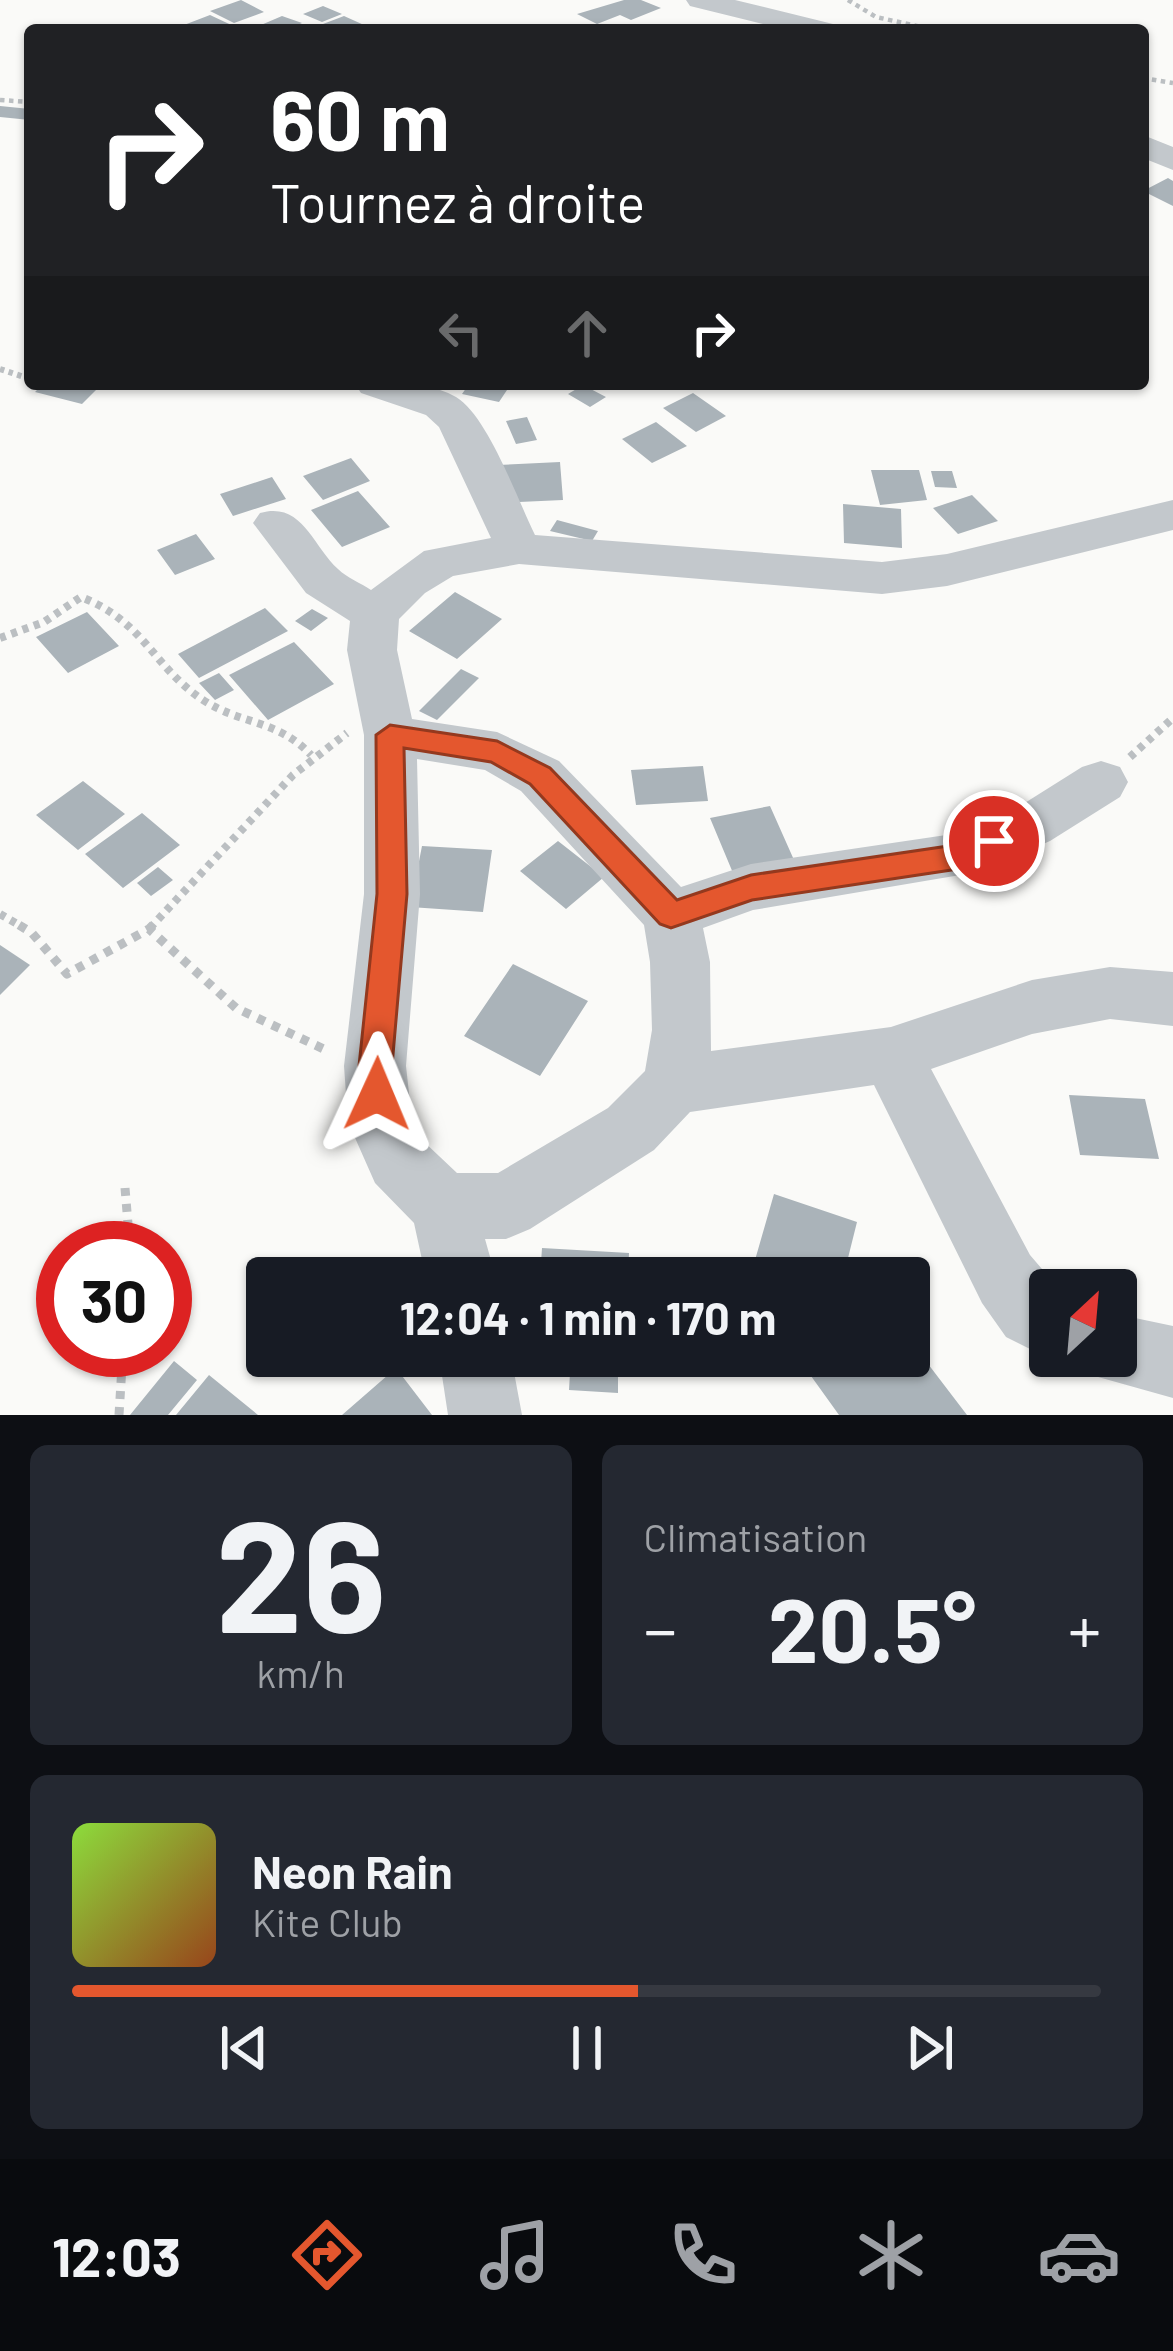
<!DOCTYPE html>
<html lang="fr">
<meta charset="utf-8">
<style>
body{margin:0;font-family:Barlow,sans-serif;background:#242831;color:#f1f3f6;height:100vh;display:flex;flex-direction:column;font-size:45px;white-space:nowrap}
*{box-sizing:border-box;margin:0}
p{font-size:39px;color:#9ea1a6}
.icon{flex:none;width:66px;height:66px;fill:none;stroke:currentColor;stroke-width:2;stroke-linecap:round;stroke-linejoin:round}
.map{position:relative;height:1415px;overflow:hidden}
.details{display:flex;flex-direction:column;gap:30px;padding:30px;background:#0d0f14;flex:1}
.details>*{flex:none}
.top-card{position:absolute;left:24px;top:24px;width:1125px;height:366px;border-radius:12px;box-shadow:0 3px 9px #0004;background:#202124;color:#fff;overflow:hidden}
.needle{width:78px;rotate:26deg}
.fabs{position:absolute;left:1029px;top:1269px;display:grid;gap:24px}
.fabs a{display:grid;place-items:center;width:108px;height:108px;border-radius:12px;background:#171b24;box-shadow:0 3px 9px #0004;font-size:60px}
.speed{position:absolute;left:36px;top:1221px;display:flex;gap:24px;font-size:60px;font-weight:700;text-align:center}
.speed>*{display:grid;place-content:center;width:156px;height:156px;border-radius:50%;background:#171b24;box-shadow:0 3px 9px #0004;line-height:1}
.speed .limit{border:18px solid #d22;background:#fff;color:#111}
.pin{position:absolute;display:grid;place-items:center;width:102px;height:102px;color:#fff;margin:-51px;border:6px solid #fff;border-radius:50%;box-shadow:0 3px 12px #0007}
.me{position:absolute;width:132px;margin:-66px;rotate:1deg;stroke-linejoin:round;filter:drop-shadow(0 0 9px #0008)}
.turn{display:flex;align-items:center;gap:42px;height:252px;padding:0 48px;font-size:54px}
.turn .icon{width:156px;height:156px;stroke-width:2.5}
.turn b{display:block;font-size:84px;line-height:102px}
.lanes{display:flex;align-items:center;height:114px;padding:0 48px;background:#0003;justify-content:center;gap:60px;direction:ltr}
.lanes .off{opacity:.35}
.big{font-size:90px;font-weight:700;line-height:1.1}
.details .tile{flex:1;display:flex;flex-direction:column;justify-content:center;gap:18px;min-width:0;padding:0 42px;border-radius:18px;background:#242831}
.details .dial{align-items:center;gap:0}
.dial b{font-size:156px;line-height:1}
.song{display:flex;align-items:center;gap:36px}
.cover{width:144px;height:144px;border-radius:18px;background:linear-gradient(135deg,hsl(90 70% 55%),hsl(20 70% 35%))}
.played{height:12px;border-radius:6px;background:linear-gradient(90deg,#e4572e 55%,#363941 55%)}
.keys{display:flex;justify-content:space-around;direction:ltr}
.heat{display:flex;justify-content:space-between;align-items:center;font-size:66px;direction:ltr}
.details .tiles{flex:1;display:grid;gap:30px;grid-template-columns:1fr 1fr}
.tile:last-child{grid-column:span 2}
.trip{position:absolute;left:246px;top:1257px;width:684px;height:120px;border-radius:12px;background:#171b24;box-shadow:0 3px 9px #0004;font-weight:700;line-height:120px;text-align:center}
.menu{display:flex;height:192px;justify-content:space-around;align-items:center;background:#090b0e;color:#9ea1a6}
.menu .icon{width:84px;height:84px}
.menu .selected{color:#e4572e}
.menu b{font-size:54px;color:#f1f3f6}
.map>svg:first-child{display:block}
.building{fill:#aab3b9}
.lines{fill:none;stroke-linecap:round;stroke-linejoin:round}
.path-far3{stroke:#bbbfc2;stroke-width:4.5;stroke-dasharray:4.5 4.5;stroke-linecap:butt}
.path-far2{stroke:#bbbfc2;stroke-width:6;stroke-dasharray:4.5 4.5;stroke-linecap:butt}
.path-far1{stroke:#bbbfc2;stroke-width:8;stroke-dasharray:6 6;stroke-linecap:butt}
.path{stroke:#bbbfc2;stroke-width:9;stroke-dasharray:8 8;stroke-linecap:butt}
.minor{fill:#c3c8cc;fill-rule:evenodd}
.route{fill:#e4572e;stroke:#94391e;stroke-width:3}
</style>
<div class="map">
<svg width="1173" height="1415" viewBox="0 0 1173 1415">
<rect width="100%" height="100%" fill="#fafaf8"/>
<!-- building -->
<path class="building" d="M241,0l23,12 -30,11 -24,-12z
M624,0h17l20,8 -30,12 -11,-5 -23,9 -20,-10z
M323,6l19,8 -20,8 -19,-8z
M210,15l32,15h-47l-11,-5z
M282,16l20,7 -15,7 -26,-5z
M344,16l20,9 -28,5 -13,-6z
M0,106l30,3v11l-30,-3z
M1168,178l5,3v25l-30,-15z
M43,384h59l-20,20 -47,-12z
M469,384h42l-12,18 -37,-8z
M583,385l23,12 -16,10 -22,-13z
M693,393l33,23 -30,16 -33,-24z
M527,417l10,23 -21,4 -10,-23z
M656,422l31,24 -35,17 -30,-24z
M351,458l19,23 -47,19 -20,-24z
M560,462l3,38 -64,3 -2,-38z
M871,470h48l8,30 -47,5z
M931,471h21l5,17 -22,-1z
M272,477l14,22 -53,17 -13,-22z
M358,491l32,36 -48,20 -31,-37z
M972,495l26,26 -40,13 -25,-26z
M843,504l58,5 1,39 -58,-5z
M557,520l41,11 -6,10 -42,-10z
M196,534l19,25 -40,16 -18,-25z
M455,592l47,27 -45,40 -48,-28z
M265,608l23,23 -89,47 -21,-24z
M312,609l16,9 -17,13 -16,-10z
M87,612l32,34 -51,27 -32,-36z
M294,642l40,42 -66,36 -39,-45z
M461,669l18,9 -42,42 -18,-9z
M219,673l15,17 -19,10 -16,-17z
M703,766l5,35 -72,4 -5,-35z
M83,781l42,33 -47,36 -42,-35z
M770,806l24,54 -61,13 -23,-55z
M142,813l38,32 -57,43 -38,-34z
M558,841l46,36 -38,32 -46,-38z
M422,846l70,4 -9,62 -73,-5z
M158,867l15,13 -22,16 -14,-13z
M0,945l30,20 -30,30z
M513,964l75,37 -48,75 -76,-40z
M1069,1095l76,4 14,60 -79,-4z
M774,1194l83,28 -14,56h-80l-12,-4z
M542,1248l87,5 -1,25h-88z
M909,1339l58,76h-128l-28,-39 29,-20h69z
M571,1356h47v37l-49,-3z
M174,1361l23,19 -29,35h-38z
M396,1368l36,47h-90z
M209,1375l49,40h-82z"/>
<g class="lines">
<!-- path-far3 -->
<path class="path-far3" d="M848,0l28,17 59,13
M1143,78l30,5
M0,100l30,2"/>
<!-- path-far2 -->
<path class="path-far2" d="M0,369l27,9"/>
<!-- path-far1 -->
<path class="path-far1" d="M0,638l44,-16 37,-25c64,25 72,70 122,103 38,25 74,19 108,55
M1130,757l43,-39
M0,914l24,14
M150,928l143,-153 54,-42"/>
<!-- path -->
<path class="path" d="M19,925l13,8 35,41 82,-45 87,79 92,43
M149,929l4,-4
M125,1188l5,60
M119,1415l4,-65"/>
<!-- minor -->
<path class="minor" d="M686,0h49l98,24 5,6h-51l-97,-24z
M1143,135l30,12v23l-30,-12z
M355,384c33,0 71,-4 101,13 32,19 62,104 79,138l347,27 65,-8 226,-54v30l-226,56 -65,8 -363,-30 -66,12 -28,17 -26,26 -2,31 15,69 85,13 62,29 122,126 70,-23 202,-30 59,-23 70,-44 19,-6 19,6 8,15 -8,15 -70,44 -72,31 -225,38 -50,18 7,34 1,89 180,-24 141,-47 78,-13 63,5v54l-63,-7 -78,15 -101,35 99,186 30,35h-10v66h8l-8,3 -44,-22 -24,-34 -108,-218 -184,27 -36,38 -124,79 -24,10h-21l11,39h-70l-12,-55 -39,-40 -27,-61 -4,-56 20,-172v-159l-17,-85 3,-29 -44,-28 -53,-70 7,-10c42,-12 52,32 78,56 9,9 23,14 33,21l53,-39 67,-13 -52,-111 -13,-12 -65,-22zM417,759l68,11 36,21 123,134 6,37 2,68 -7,41 -37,37 -110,65h-41l-36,-34 -9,-19 -6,-54 14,-172z
M1116,1314l57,12v72l-82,-23 -8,-19h33z
M439,1356h72l11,59h-74z"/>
</g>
<!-- route -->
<path class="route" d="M390,725l107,16 53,27 127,132 74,-25 204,-30 39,-16 11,4 4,8 -4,9 -47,19 -206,31 -81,28 -11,-4 -130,-140 -39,-22 -87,-14 3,146 -15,172 2,28 -5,11 -12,5 -12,-5 -6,-39 18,-172 -1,-159z"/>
</svg>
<div class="fabs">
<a><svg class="needle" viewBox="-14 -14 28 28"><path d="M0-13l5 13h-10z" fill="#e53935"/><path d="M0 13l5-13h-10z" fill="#9ea1a6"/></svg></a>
</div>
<div class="speed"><div class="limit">30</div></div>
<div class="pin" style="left:994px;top:841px;background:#d93025"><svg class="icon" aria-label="arrive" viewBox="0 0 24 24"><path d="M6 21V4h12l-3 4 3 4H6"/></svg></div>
<svg class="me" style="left:377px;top:1094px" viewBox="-20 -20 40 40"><path d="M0-17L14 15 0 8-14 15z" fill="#e4572e" stroke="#fff" stroke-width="4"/></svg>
<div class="trip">12:04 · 1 min · 170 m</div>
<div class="top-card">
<div class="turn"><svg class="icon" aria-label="right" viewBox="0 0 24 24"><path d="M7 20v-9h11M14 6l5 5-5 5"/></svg><div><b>60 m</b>Tournez à droite</div></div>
<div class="lanes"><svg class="icon off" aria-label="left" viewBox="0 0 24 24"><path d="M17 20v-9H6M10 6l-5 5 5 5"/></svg><svg class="icon off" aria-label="ahead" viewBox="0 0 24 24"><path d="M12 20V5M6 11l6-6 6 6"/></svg><svg class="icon" aria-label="right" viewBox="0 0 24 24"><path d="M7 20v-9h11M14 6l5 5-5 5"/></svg></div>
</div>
</div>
<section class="details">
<div class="tiles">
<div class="tile dial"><b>26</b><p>km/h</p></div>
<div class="tile"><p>Climatisation</p>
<div class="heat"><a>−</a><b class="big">20.5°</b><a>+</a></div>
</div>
<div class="tile">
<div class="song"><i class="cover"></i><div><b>Neon Rain</b><p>Kite Club</p></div></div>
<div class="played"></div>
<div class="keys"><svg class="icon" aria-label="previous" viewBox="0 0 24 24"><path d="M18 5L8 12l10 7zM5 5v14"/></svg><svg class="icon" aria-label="pause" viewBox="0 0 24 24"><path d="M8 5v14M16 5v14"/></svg><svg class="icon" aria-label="next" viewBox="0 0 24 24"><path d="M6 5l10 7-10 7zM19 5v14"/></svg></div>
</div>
</div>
</section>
<nav class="menu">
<b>12:03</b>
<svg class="icon selected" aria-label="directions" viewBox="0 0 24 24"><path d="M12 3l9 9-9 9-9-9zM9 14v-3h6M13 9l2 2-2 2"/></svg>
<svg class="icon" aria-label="music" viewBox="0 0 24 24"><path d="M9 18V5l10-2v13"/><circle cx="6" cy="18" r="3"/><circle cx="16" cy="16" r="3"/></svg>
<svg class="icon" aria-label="phone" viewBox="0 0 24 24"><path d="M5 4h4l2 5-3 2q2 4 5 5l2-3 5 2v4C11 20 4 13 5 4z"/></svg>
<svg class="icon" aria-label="climate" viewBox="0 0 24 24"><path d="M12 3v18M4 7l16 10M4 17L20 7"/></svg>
<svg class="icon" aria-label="car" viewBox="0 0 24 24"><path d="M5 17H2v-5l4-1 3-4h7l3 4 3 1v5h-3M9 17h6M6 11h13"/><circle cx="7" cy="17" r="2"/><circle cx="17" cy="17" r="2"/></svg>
</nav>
